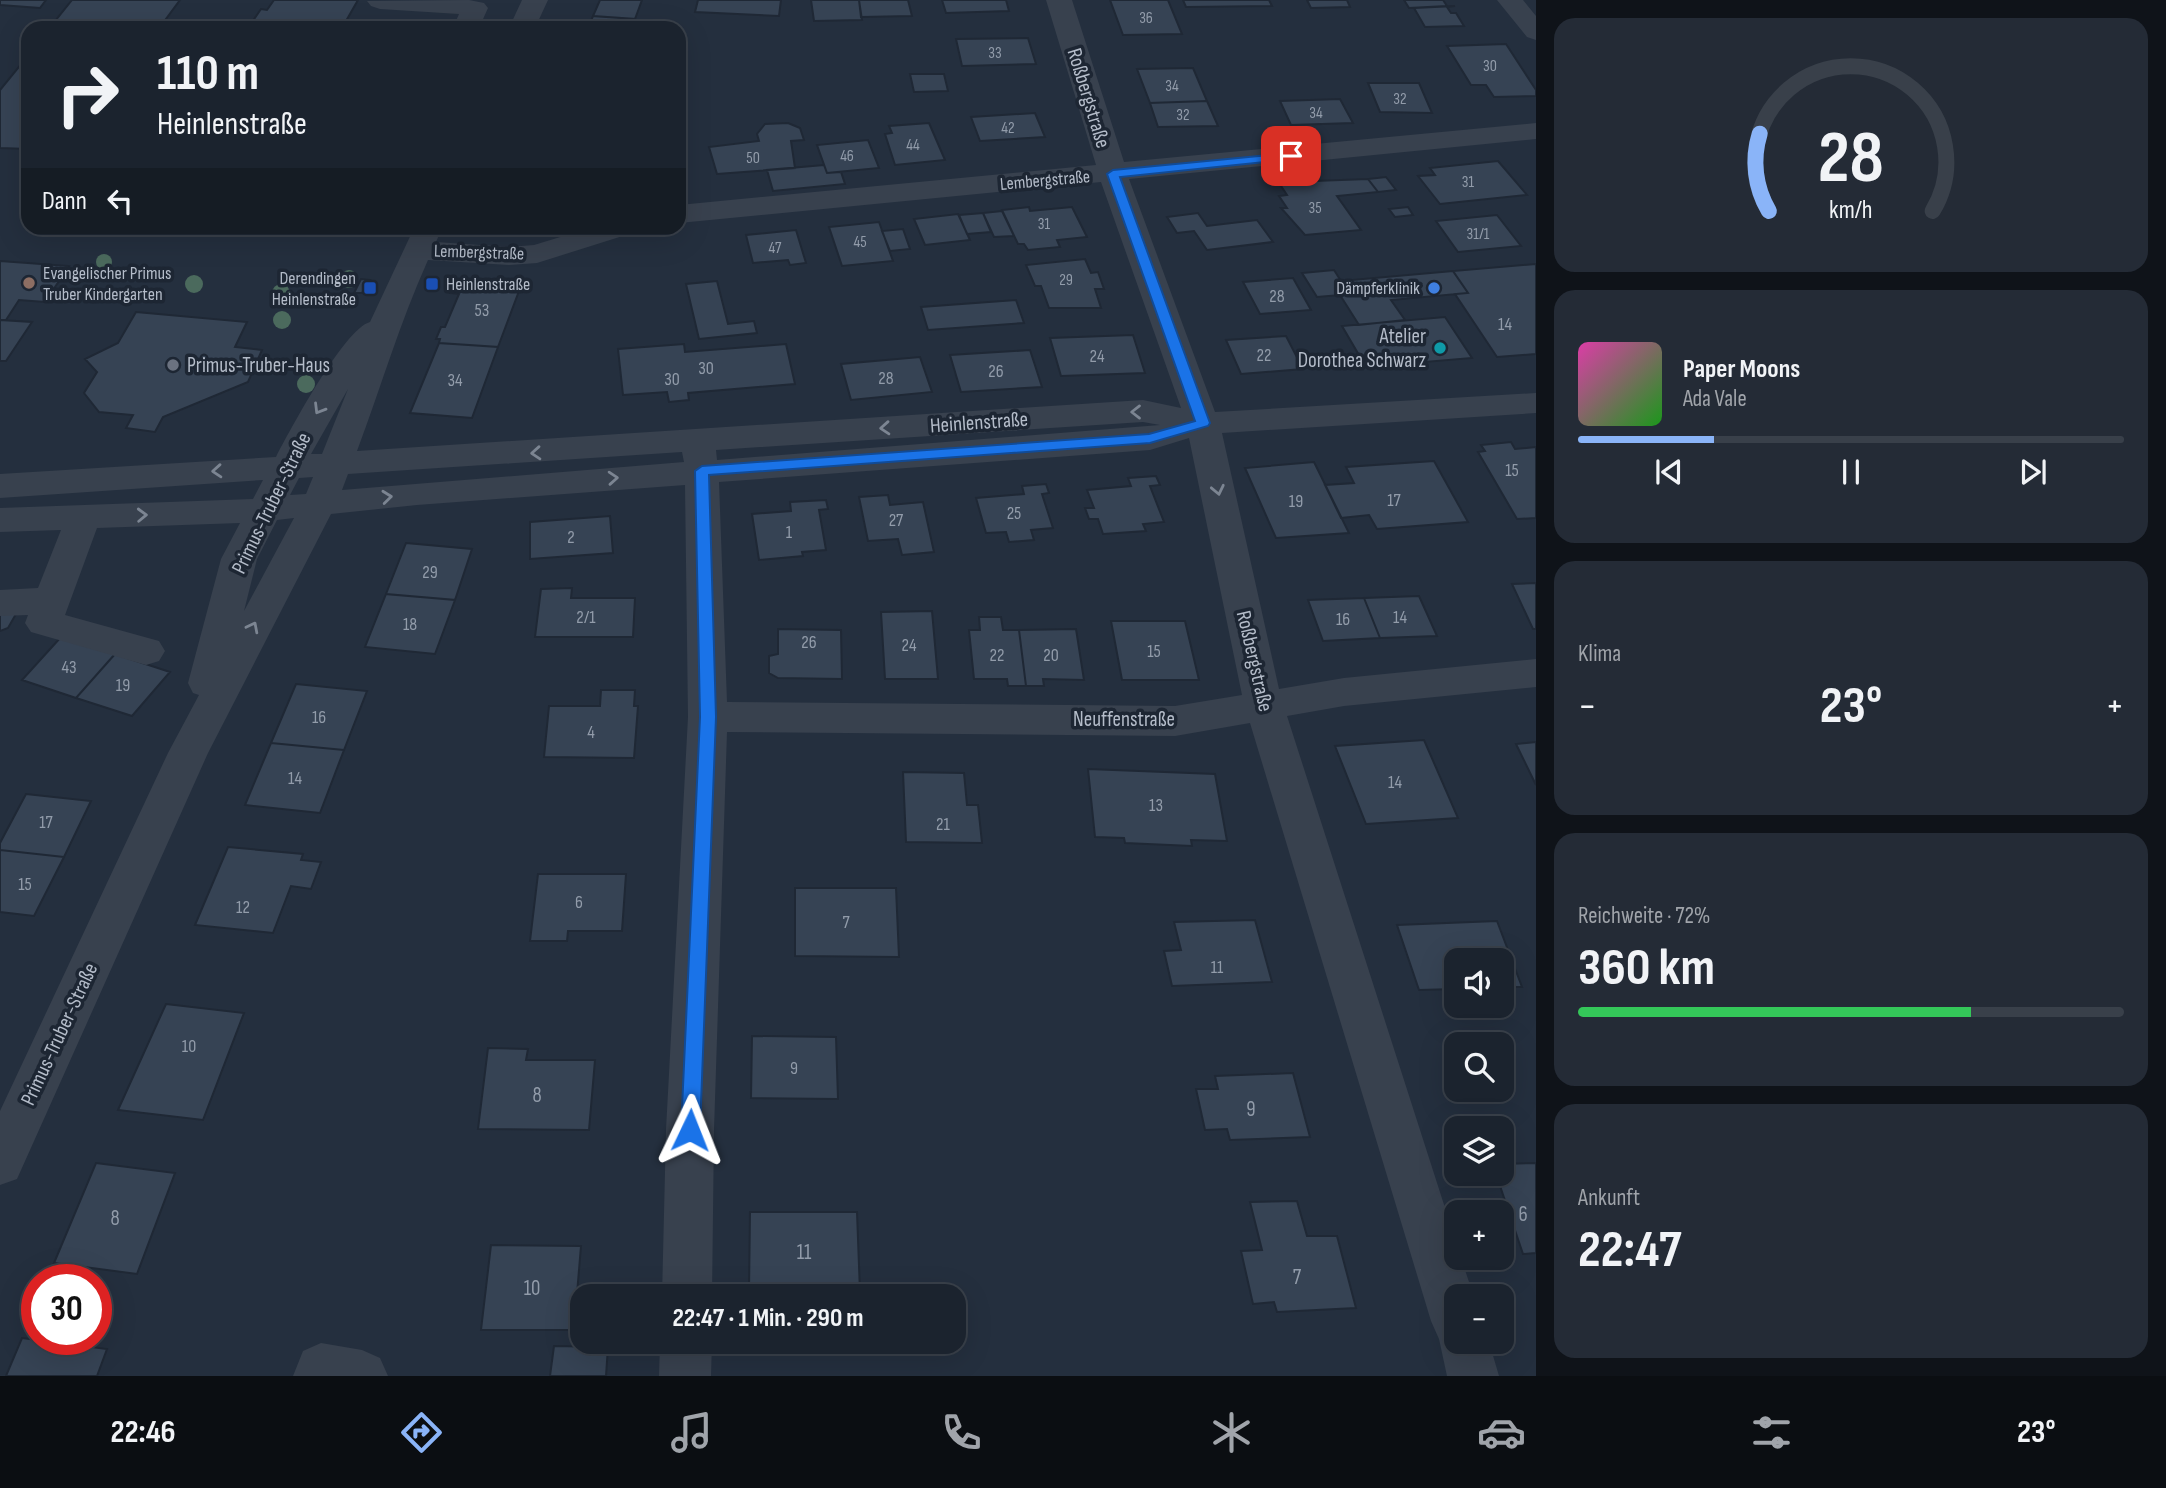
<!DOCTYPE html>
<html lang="de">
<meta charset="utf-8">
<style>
body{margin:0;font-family:"Sofia Sans Condensed",sans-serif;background:#242b36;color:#f1f3f6;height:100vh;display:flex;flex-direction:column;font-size:26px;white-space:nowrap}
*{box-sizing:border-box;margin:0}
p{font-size:23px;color:#a0a4aa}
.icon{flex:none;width:38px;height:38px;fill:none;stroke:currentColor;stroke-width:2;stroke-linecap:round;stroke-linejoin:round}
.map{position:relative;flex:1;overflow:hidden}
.side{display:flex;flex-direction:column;gap:18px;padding:18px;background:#0f1319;width:630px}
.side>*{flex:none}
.guide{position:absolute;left:21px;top:21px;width:665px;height:214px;border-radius:21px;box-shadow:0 7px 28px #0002,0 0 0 2px #39404a;background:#1b232e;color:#f1f3f6;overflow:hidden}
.fabs{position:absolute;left:1444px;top:948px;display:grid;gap:14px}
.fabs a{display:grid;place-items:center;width:70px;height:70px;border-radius:14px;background:#1b232e;box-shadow:0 7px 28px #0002,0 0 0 2px #39404a;font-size:35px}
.speed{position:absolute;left:21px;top:1264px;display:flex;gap:14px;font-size:35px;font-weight:700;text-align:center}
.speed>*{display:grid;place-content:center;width:91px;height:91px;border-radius:50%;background:#1b232e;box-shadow:0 7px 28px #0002,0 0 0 2px #39404a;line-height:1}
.speed .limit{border:10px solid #d22;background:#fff;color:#111}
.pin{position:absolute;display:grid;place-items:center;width:60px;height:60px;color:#fff;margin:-30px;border-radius:14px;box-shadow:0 4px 10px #0006}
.me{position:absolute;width:77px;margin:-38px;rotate:2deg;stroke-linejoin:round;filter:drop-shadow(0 0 5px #0008)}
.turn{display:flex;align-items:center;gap:24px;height:147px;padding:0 21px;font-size:32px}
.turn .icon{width:91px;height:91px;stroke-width:2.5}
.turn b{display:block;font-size:49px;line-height:60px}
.then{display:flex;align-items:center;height:66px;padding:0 21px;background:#0003;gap:14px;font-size:26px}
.big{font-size:52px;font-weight:700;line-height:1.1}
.side .card{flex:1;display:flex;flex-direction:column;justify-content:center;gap:10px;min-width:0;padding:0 24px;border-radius:21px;background:#242b36}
.side .dial{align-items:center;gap:0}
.dial svg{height:182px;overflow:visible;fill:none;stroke:#39404a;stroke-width:7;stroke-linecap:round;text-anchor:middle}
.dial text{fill:#f1f3f6;stroke:none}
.song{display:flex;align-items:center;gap:21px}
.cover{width:84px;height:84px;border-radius:10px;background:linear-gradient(135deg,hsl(320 70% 55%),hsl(120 70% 35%))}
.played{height:7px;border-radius:4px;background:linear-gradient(90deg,#8ab4f8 25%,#39404a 25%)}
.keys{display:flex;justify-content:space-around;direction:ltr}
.heat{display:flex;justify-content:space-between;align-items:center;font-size:38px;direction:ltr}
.charge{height:10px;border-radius:5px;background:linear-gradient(90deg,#34c759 72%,#39404a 0)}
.trip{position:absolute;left:570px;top:1284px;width:396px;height:70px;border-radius:21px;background:#1b232e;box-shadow:0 7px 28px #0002,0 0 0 2px #39404a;font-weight:700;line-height:70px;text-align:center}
.dock{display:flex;height:112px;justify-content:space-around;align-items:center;background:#0b0e12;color:#a0a4aa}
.dock .icon{width:49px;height:49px}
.dock .current{color:#8ab4f8}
.dock b{font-size:32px;color:#f1f3f6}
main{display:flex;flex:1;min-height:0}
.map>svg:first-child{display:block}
.building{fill:#364354;stroke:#1f2835;stroke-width:2}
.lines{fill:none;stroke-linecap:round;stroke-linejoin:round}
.minor{fill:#38414e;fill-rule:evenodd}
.tree{fill:#4b6a5d}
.oneway{stroke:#7c8592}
.route{fill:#1a73e8;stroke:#114b97;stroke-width:2}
.education-dot{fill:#8d6e63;stroke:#1d2633;stroke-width:2.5}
.transit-dot{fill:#1a4fb4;stroke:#1d2633;stroke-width:2.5}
.shop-dot{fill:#3f7fe0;stroke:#1d2633;stroke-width:2.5}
.culture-dot{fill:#0f9aa8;stroke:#1d2633;stroke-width:2.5}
.worship-dot{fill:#6b7280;stroke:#1d2633;stroke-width:2.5}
.labels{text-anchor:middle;stroke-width:7;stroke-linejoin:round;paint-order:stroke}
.far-number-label{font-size:16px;fill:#929caa}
.far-street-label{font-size:18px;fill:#b4bcc9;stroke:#1d2633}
.far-poi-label{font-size:18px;fill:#b4bcc9;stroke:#1d2633;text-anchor:start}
.number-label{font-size:18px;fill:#929caa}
.street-label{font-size:21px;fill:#b4bcc9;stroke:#1d2633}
.poi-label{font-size:21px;fill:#b4bcc9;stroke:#1d2633;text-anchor:end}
.near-number-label{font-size:21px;fill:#929caa}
</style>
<main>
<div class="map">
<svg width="1536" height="1376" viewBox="0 0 1536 1376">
<rect width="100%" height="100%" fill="#242f3e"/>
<!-- building -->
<path class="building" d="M0,0h46l-6,8 -40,-3z
M72,0h108l-20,27 -104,-7z
M274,0h84l-16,28h-94l13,-19 6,1z
M600,0h42l-7,19 -42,-3z
M698,0h83l-2,16 -84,-4z
M811,0h48l3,20 -48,1z
M859,0h49l4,16 -51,1z
M942,0h64l3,11 -63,2z
M1110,0h58l14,34 -59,1z
M1183,0h86l3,6 -86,1z
M1307,0h40l3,7 -39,1z
M1404,0h39l4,6 -38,2z
M1455,6l-8,1 4,6h5l8,13 -39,1 -11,-19z
M593,16l42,3 -3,9h-44z
M1028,38l8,26 -74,2 -6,-27z
M1506,44l30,46v6l-42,1 -8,-12h-15l-24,-39z
M22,63l6,1v85l-28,-1v-58z
M1193,68l14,33 -57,2 -13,-34z
M910,74h34l4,17 -34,1z
M1368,83h51l13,30 -52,-1z
M1340,99l13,24 -62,2 -11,-24z
M1207,101l11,25 -60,1 -8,-24z
M1035,113l10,24 -65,4 -9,-24z
M788,123l12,5 4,12 -13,1 4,27 -78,6 -8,-27 50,-6 -2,-7 8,-10z
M929,123l16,37 -50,5 -10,-31 7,-1 -3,-7z
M868,140l11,28 -52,5 -10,-28z
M1498,161l29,34 -87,9 -22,-28 17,-1 -5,-7z
M824,165l3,8 14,-1 4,12 -72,7 -6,-21z
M1386,177l10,13 -18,2 -10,-13z
M1368,179l10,13 -41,4 24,34 -56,5 -24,-27h6l-8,-12 8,-1 -6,-9 6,-4z
M1029,207l1,4 42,-4 15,30 -30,3 3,7 -32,3 -4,-6h-6l-16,-34z
M1408,207l5,8 -18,2 -6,-8z
M1002,211l12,25 -20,1 -11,-24z
M983,213l8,19 -24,2 -8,-19z
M1198,213l9,13 50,-6 16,22 -66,8 -13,-19 -17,2 -10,-16z
M958,214l12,26 -45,5 -11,-26z
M1497,215l24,31 -63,6 -22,-31z
M879,222l14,39 -51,5 -13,-39z
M903,229l7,20 -20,2 -8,-20z
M796,230l10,33 -16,2 -2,-5 -35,3 -7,-28z
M1085,259l6,14 7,-1 6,17h-9l6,19h-52l-8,-22h-6l-9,-21z
M0,261l69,5 -24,36 -26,-2 -13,20h-6z
M1536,264v90l-39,3 -42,-63 13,-1 -15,-22z
M1334,270l7,11 112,-10 15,22 -77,7 14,20 -46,5 -19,-30 -23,2 -15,-24z
M1293,278l18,32 -51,4 -17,-32z
M361,279l9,1 -8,13h-8z
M465,279l57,4 -24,64 -59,-4 1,-4h-4l5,-12h4l14,-33 -9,-1 4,-10h9z
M717,281l11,43 26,-3 3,12 -58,6 -13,-55z
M1016,300l8,23 -96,7 -7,-23z
M136,312l111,10 -12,25 27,3 -14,32 -85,35 -8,15 -29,-4 7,-13 -34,-3 -15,-19 13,-21 -12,-13 33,-16z
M1445,317l27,41 -106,9 -24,-41z
M0,320l32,2 -26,39h-6z
M1133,335l12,38 -84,3 -11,-38z
M1286,336l17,33 -62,5 -15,-34z
M439,343l59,4 -26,71 -62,-5z
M684,344l1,8 101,-8 9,40 -107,9 1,7 -20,2 -2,-10 -44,3 -5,-46z
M1030,350l12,37 -81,5 -11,-37z
M920,357l12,35 -81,8 -10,-36z
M1511,442l4,7 21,-2v71l-19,1 -39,-67 7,-1 -4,-6z
M1434,461l34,61 -91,7 -8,-14 -28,3 -16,-33 29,-2 -8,-16z
M1314,462l35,71 -73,5 -31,-70z
M1156,476l4,9 -10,1 14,36 -21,2 3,7 -43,3 -5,-15h-9l-4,-11h9l-7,-18 44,-4 -3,-8z
M1046,484l3,9 -7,1 11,34 -22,2 3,10 -25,2 -3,-10 -20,1 -10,-35 48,-4 -2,-8z
M888,495l2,10 33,-3 11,50 -32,3 -4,-16 -30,2 -9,-44z
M826,500l2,9 -9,1 7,40 -24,2 1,4 -44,4 -7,-46 39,-3 -1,-9z
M610,516l3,37 -83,6v-37z
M406,543l66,6 -17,51 -69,-6z
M1536,583v46h-3l-21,-45z
M572,588l-1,10h64l-2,39h-98l6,-48z
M386,594l69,6 -20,54 -70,-7z
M1419,596l18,40 -57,2 -16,-40z
M1364,598l16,40 -57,3 -15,-41z
M932,611l6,68h-53l-4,-67z
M0,613l16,1 -8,14 -8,3z
M979,617h22l2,13h16l7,56h-18l-1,-7h-33l-5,-49h11z
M1111,621h74l14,59h-77z
M778,629l63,1 1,49 -64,-1 -9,-5v-17l9,-2z
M1076,629l8,51 -41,-1 1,7h-18l-7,-56z
M61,637l54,17 -39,44 -54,-18z
M115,654l55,18 -38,44 -56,-18z
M296,684l71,7 -23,59 -73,-7z
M601,690h34l-1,16h4l-4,52 -90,-1 5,-51h51z
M1424,740l34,78 -92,6 -31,-78z
M1536,742v43l-20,-41z
M271,743l73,7 -24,63 -75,-8z
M1088,769l127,5 12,67 -36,-1 1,6 -67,-3 -1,-5 -29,-1z
M903,772l61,1 3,32h11l4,38 -76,-1z
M26,794l65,7 -27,56 -64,-7v-7z
M228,847l75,7 -2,6 20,2 -10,27 -20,-3 -18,47 -78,-8z
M0,850l64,7 -30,59 -34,-4z
M538,874h88l-4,57h-54l-1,10h-37z
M795,888h101l3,69 -104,-1z
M1255,920l17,62 -100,4 -8,-35 17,-1 -7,-28z
M1497,921l25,66h-20v-26h-46v28l-37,1 -22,-65z
M166,1004l78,9 -41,107 -85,-10z
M752,1036l84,1 2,62 -87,-1z
M488,1048l40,1 -2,11h69l-6,70 -111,-1z
M1293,1073l17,64 -80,3 -3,-11 -22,1 -9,-41h22l-3,-13z
M96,1163l79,10 -38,101 -83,-11z
M1536,1163v90l-13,1 -27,-80h6v-10z
M1297,1201l10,35h30l19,72 -79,4 -3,-10 -21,2 -12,-53 21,-1 -12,-48z
M750,1212h107l3,80 -111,-1z
M491,1245l90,1 -7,84h-93z
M22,1338l85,11 -10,27h-91z
M554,1346l54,1 -2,29h-56z"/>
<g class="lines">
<!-- minor -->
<path class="minor" d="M469,0l15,3 4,5 -9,20h-26l6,-14 -79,-5 -9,-3 -4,-5z
M522,0h26l-13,28h-26z
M1046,0h26l52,162 412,-39v16l-407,40 86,233 321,-19v20l-314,20 57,256 65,-11 192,-19v28l-192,19 -57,10 169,526v16h5l13,39h-18v45h33l10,34h-52l-8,-37 -8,-18 -181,-598 -75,13 -448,-4 -13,398 -2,167h-50l4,-167 22,-413 -3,-232 -268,20 -86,9 -123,239 -191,426 -17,6v-74l168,-358 31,-58 -6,-2 -5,-10 33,-124 19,-36 -143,5 -32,87 94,26 6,10 -6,10 -13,4 -115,-33 -6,-9 3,-8 -28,1v-26l38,-2 23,-58 -61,2v-24l253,-9 10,-19 -263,18v-24l276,-17c14,-27 68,-128 94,-135l44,-94h28l-6,14 73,5 25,-2 56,-17h44l-5,6 -92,29 -28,2 -81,-5c-28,62 -47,127 -71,191l786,-51 38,8 -80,-226 -422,41v-18l417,-40zM348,389l-26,65h-11zM1143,422l17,3 -443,35 -1,-10zM1189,438l53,257 -67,11 -448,-4 -8,-220 431,-32zM682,452l2,10 -342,28 6,-16zM313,477l-7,17 -16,1 9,-17zM294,518l-50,93 13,-52 20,-39z
M1497,0h26l13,16v24l-9,-3z
M660,1342h52l-1,34h-52z
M321,1343l41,7 18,8 8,18h-95l10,-25z"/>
</g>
<!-- trees -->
<g class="tree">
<circle cx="104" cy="262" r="8"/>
<circle cx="349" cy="279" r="9"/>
<circle cx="194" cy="284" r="9"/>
<circle cx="281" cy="293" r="9"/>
<circle cx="282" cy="320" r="9"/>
<circle cx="306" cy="384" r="9"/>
</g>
<!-- one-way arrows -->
<defs><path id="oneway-chevron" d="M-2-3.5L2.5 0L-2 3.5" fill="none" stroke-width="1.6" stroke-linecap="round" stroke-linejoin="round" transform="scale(1.75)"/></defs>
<g class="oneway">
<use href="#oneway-chevron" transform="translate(319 409) rotate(121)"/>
<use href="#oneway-chevron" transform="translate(1136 412) rotate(180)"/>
<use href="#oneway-chevron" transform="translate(885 428) rotate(176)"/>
<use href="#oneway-chevron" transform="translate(536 453) rotate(176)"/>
<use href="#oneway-chevron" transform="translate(217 471) rotate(176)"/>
<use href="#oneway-chevron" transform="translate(613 478) rotate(-4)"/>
<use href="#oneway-chevron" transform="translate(1218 490) rotate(78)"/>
<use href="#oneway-chevron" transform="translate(387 497) rotate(-6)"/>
<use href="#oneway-chevron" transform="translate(142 515) rotate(-2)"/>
<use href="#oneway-chevron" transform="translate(253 627) rotate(-63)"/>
</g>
<!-- route -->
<path class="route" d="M1291,153l5,3 -1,3 -175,18 90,246 -2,3 -58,17 -441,32 7,242 -16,413 -3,6 -7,3 -7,-3 -2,-6 19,-413 -5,-246 7,-5 447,-32 46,-13 -88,-247 6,-4z"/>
<!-- markers -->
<circle class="education-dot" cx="29" cy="283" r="7"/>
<g class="transit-dot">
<rect x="425" y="277" width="14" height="14" rx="3.5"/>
<rect x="363" y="281" width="14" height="14" rx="3.5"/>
</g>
<circle class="shop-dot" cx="1434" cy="288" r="7"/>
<circle class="culture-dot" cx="1440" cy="348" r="7"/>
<circle class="worship-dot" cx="173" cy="365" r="7"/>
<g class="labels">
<!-- far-number labels -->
<g class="far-number-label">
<text x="1146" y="23">36</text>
<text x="995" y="58">33</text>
<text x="1490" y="71">30</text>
<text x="1172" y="91">34</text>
<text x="1400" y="104">32</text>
<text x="1316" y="118">34</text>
<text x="1183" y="120">32</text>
<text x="1008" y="133">42</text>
<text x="913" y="150">44</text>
<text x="847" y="161">46</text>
<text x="753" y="163">50</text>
<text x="1468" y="187">31</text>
<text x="1315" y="213">35</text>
<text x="1044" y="229">31</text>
<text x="1478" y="239">31/1</text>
<text x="860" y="247">45</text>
<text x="775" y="253">47</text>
<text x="1066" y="285">29</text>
</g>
<!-- far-street labels -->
<g class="far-street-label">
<text transform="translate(1045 180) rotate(-5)" y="6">Lembergstraße</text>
<text transform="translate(479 252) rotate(2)" y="6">Lembergstraße</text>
</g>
<!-- far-poi labels -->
<g class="far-poi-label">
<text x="43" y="279">Evangelischer Primus<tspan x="43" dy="21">Truber Kindergarten</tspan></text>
<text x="356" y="284" text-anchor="end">Derendingen<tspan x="356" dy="21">Heinlenstraße</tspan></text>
<text x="446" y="290">Heinlenstraße</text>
<text x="1420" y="294" text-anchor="end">Dämpferklinik</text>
</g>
<!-- number labels -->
<g class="number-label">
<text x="1277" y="302">28</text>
<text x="482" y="316">53</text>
<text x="1505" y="330">14</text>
<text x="1264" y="361">22</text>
<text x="1097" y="362">24</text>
<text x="706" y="374">30</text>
<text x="996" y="377">26</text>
<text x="886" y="384">28</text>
<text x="672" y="385">30</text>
<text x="455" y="386">34</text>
<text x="1512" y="476">15</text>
<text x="1394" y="506">17</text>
<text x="1296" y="507">19</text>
<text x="1014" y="519">25</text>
<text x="896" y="526">27</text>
<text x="789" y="538">1</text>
<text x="571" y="543">2</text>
<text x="430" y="578">29</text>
<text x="586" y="623">2/1</text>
<text x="1400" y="623">14</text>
<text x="1343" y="625">16</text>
<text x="410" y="630">18</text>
<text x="809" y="648">26</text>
<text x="909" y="651">24</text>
<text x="1154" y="657">15</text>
<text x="997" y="661">22</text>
<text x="1051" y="661">20</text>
<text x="69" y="673">43</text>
<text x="123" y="691">19</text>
<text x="319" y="723">16</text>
<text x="591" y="738">4</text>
<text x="295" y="784">14</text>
<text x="1395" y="788">14</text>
<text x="1156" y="811">13</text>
<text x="46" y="828">17</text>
<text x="943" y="830">21</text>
<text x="25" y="890">15</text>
<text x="579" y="908">6</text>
<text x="243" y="913">12</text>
<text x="846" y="928">7</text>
<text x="1217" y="973">11</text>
<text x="189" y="1052">10</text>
<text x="794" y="1074">9</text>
</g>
<!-- street labels -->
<g class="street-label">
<text transform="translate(1089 98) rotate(73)" y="7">Roßbergstraße</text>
<text transform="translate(979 422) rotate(-4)" y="7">Heinlenstraße</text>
<text transform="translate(271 503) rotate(-64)" y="7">Primus-Truber-Straße</text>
<text transform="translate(1255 661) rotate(77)" y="7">Roßbergstraße</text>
<text x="1124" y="726">Neuffenstraße</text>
<text transform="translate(59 1034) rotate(-65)" y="7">Primus-Truber-Straße</text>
</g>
<!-- poi labels -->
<g class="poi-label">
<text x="1426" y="343">Atelier<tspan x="1426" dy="24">Dorothea Schwarz</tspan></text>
<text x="187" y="372" text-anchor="start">Primus-Truber-Haus</text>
</g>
<!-- near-number labels -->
<g class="near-number-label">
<text x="537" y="1102">8</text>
<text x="1251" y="1116">9</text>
<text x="1523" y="1221">6</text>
<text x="115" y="1225">8</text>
<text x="804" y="1259">11</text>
<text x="1297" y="1284">7</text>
<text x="532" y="1295">10</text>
</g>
</g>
</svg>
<div class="fabs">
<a><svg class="icon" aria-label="sound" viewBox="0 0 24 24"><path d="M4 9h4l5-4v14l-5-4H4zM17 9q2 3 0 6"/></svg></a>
<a><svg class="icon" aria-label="search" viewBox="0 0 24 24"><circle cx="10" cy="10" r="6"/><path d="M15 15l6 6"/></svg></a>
<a><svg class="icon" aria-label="layers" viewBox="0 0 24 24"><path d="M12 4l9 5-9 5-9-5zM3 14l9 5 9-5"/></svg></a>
<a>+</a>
<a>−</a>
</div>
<div class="speed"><div class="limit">30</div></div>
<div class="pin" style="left:1291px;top:156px;background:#d93025"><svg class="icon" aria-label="arrive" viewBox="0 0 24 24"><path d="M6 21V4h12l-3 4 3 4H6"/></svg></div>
<svg class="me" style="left:690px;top:1130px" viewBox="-20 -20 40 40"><path d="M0-17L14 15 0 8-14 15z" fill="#1a73e8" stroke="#fff" stroke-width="4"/></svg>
<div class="trip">22:47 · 1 Min. · 290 m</div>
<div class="guide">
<div class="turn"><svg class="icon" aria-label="right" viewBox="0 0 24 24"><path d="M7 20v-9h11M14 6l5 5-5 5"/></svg><div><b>110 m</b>Heinlenstraße</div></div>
<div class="then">Dann<svg class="icon" aria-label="left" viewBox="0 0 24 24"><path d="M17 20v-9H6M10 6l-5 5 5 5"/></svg></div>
</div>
</div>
<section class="side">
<div class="card dial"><svg viewBox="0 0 100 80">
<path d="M14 69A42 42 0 1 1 86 69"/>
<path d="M14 69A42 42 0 0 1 10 35" stroke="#8ab4f8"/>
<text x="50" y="56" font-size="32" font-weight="700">28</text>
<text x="50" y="72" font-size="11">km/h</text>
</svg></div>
<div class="card">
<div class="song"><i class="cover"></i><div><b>Paper Moons</b><p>Ada Vale</p></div></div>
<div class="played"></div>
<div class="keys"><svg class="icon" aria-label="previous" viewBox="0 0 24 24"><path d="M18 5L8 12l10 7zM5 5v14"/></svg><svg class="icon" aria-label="pause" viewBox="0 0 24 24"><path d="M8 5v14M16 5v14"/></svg><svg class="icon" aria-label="next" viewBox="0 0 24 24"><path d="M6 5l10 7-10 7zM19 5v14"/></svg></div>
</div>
<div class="card"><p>Klima</p>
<div class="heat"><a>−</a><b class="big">23°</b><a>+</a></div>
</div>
<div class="card"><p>Reichweite · 72%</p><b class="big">360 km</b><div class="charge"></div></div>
<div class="card"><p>Ankunft</p><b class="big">22:47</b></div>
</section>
</main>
<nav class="dock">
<b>22:46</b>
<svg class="icon current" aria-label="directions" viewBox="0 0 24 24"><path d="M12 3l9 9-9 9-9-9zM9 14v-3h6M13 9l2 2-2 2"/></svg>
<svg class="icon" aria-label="music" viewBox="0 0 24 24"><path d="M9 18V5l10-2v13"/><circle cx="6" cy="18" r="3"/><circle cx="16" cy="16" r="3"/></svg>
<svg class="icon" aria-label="phone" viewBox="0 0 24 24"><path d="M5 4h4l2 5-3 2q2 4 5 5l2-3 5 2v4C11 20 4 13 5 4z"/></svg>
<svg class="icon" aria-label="climate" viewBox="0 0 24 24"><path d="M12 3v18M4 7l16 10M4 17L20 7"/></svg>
<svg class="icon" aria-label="car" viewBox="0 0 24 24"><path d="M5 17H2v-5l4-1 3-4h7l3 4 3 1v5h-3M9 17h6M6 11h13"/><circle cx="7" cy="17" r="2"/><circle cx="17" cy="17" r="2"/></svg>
<svg class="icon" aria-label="filters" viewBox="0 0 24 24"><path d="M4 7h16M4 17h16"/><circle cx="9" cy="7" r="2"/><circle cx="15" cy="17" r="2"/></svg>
<b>23°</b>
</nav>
